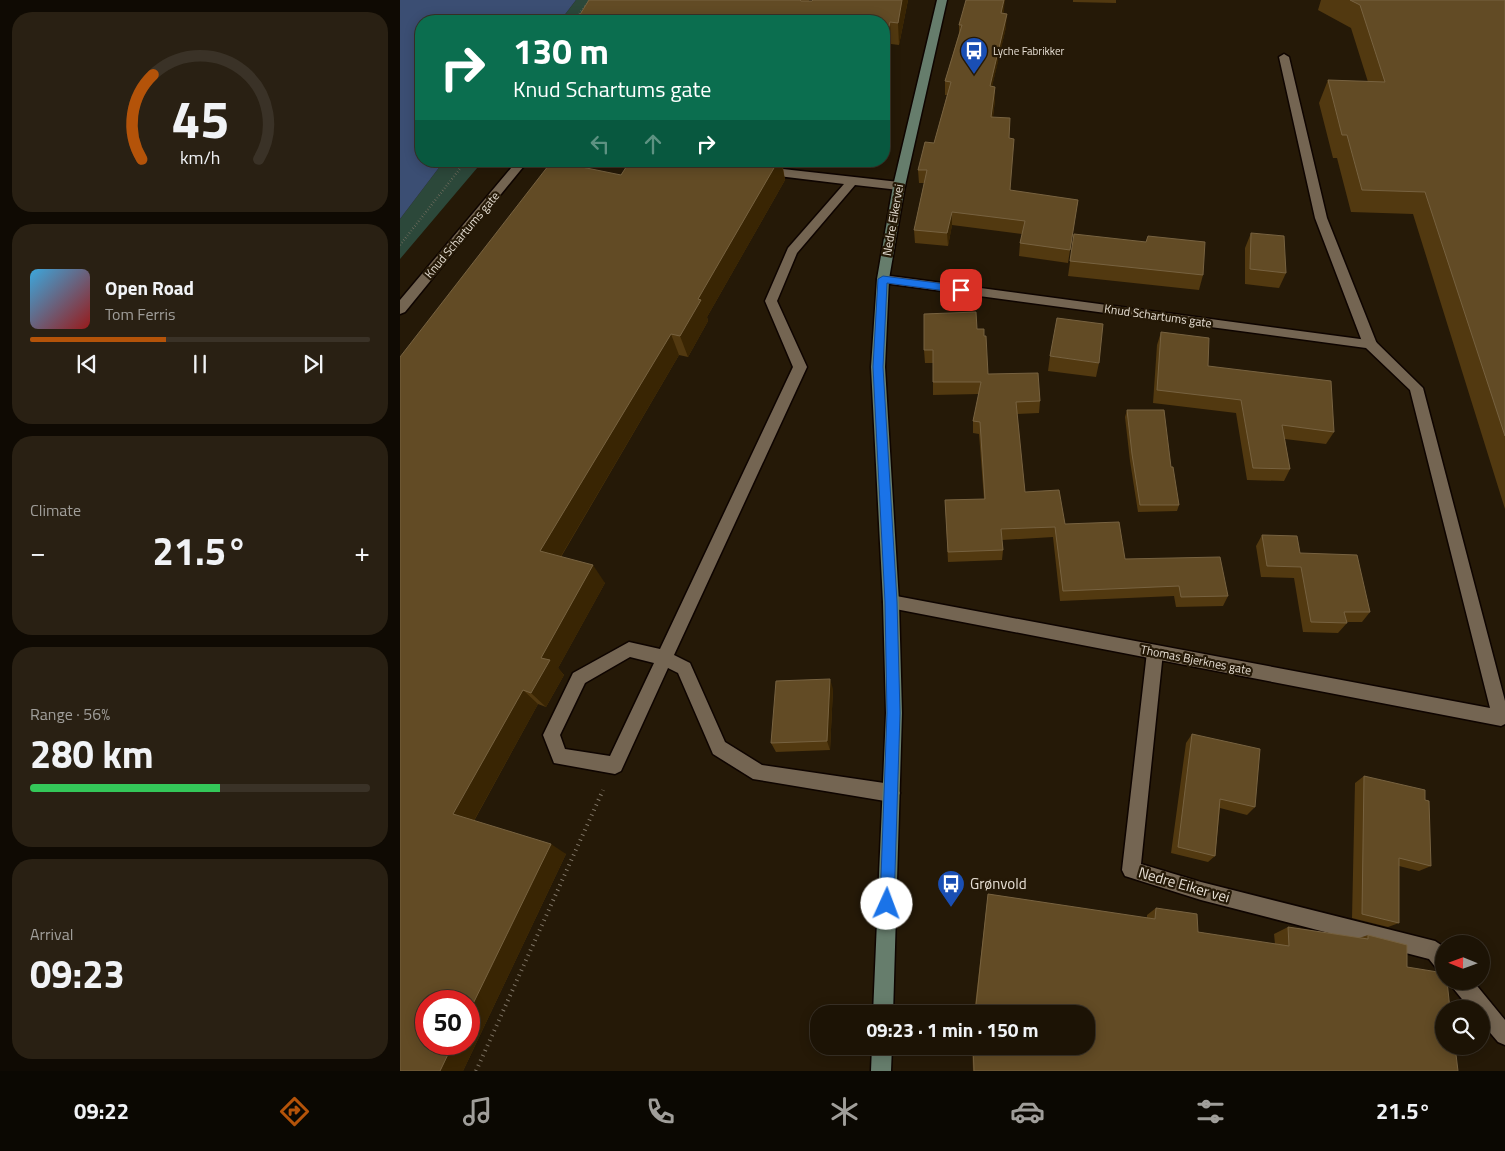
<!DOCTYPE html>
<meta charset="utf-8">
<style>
body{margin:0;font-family:"Titillium Web",sans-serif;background:#292013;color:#f1f3f6;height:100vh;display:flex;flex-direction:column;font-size:19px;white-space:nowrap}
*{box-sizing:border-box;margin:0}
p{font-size:16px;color:#a09e9a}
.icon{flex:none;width:28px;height:28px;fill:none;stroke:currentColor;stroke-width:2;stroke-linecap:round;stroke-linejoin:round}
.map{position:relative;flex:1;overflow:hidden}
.details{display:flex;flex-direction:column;gap:12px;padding:12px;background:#0f0a03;width:400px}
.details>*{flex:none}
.guide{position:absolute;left:15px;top:15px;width:475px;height:152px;border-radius:20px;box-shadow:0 2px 12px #0003,0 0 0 1px #3a3227;background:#0b6e4f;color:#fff;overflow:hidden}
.needle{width:32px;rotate:271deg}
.fabs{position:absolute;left:1035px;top:935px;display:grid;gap:10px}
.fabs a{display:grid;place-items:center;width:55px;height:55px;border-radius:50%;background:#1c1305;box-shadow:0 2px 12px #0003,0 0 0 1px #3a3227;font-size:25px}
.speed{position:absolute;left:15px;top:990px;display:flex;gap:10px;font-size:25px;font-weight:700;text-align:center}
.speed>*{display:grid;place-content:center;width:65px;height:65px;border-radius:50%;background:#1c1305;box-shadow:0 2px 12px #0003,0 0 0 1px #3a3227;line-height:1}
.speed .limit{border:8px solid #d22;background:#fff;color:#111}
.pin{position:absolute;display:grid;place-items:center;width:42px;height:42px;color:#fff;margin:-21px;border-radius:10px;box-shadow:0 2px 8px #0006}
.me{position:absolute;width:55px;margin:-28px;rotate:2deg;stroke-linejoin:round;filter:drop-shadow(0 0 4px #0008)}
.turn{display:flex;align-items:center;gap:18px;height:105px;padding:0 15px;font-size:22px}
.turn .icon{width:65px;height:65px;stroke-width:2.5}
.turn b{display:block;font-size:35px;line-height:42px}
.lanes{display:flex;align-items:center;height:48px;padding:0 15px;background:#0003;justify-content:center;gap:25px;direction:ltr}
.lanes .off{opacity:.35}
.big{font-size:38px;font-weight:700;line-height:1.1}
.details .tile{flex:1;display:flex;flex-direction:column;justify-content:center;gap:8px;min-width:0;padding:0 18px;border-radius:20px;background:#292013}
.details .dial{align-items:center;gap:0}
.dial svg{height:130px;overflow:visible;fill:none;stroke:#3a3227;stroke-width:7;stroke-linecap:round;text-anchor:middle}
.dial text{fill:#f1f3f6;stroke:none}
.song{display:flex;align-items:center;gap:15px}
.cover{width:60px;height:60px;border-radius:8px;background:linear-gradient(135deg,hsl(200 70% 55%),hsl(0 70% 35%))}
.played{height:5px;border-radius:2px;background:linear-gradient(90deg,#b45309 40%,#3a3227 40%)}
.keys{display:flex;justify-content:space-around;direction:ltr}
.heat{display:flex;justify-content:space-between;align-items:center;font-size:28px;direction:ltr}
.charge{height:8px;border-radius:4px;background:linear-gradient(90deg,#34c759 56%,#3a3227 0)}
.trip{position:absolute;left:410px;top:1005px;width:285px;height:50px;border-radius:20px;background:#1c1305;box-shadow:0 2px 12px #0003,0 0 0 1px #3a3227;font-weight:700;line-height:50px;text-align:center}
.tabs{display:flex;height:80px;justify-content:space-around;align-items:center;background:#0b0802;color:#a09e9a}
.tabs .icon{width:35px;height:35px}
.tabs .current{color:#b45309}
.tabs b{font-size:22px;color:#f1f3f6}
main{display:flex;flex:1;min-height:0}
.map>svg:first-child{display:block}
.green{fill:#2c483a}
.water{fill:#3b4e73}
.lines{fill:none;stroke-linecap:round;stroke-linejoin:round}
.lane-casing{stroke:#0e0400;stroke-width:3}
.street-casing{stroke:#0e0400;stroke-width:3}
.secondary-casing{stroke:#0e0400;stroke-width:3}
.path-far1{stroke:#807667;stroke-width:2.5;stroke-dasharray:0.5 2.5;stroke-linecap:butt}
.path{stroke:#807667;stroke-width:4;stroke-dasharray:1 4.5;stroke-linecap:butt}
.lane{fill:#746552;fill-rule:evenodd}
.street{fill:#746552;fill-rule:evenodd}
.secondary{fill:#667d6c;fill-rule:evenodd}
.wall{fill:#523910}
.shaded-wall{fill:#392503}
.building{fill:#624b25;stroke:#776240}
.route{fill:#1a73e8;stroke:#114b97}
.labels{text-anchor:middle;stroke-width:4.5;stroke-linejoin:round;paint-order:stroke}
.far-poi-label{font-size:11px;fill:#e6ded3;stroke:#251907;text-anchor:start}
.street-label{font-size:12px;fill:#e6ded3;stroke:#251907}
.near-poi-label{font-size:15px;fill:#e6ded3;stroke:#251907;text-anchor:start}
.near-street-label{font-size:15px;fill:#e6ded3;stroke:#251907}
</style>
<main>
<section class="details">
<div class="tile dial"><svg viewBox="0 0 100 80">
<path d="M14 69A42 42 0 1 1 86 69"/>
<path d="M14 69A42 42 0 0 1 21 17" stroke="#b45309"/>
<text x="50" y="56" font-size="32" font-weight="700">45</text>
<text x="50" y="72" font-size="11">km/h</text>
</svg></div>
<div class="tile">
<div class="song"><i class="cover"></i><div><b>Open Road</b><p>Tom Ferris</p></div></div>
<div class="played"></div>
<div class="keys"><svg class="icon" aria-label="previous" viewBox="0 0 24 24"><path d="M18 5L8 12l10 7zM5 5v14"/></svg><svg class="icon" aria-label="pause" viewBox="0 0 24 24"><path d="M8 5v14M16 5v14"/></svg><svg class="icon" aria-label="next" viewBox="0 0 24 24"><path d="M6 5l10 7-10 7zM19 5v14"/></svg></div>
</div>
<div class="tile"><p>Climate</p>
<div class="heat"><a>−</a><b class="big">21.5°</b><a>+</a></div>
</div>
<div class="tile"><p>Range · 56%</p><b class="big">280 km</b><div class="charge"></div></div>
<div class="tile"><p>Arrival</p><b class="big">09:23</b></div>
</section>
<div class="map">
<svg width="1105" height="1071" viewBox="0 0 1105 1071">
<rect width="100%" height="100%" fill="#251907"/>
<!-- green -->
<path class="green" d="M176,0h26l-14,21h-28z
M44,161h39l-83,98v-40z"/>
<!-- water -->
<path class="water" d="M0,0h176l-16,21h-139v140h23l-44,58z"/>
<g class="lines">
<defs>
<path id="lane" d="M884,54l5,3 38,161 50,126 -2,3h-10l-2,-3 -48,-126 -36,-161z
M117,161h11l-123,151 -5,2v-14z
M365,167l134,15 6,4 -6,4 -44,-5 -58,68 -20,48 30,66 -133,288 16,8 35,79 37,23 129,19 6,3 3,6 -3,6 -6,3 -138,-23 -40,-25 -35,-81 -10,-5 -47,103 -6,3 -61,-11 -11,-28 30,-62 56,-31 31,7 133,-282 -28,-66 23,-53 56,-64 -83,-10 -2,-3zM230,657l24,6 -44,93 -45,-7 -5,-14 25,-52z
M755,645l6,2 2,5 -22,212 60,18 234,59 9,6v25l-7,-3 -8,-10 -228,-59 -76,-24 -3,-6 25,-218 2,-5z
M1050,981h23l32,39v25l-7,-3 -17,-20v-13h-11l-17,-21z"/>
<path id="street" d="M483,275l492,66 48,47 82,313v23l-4,2 -616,-119 -2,-5 2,-5 6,-2 599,113 -80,-318 -44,-42 -483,-65 -6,-4z"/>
<path id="secondary" d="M537,0h10l-42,186 -16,93 -4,88 14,235 3,111 -9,301h-20l13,-301 -3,-111 -12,-235 6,-88 16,-93z
M472,1046h20l-1,25h-20z"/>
</defs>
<!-- lane casing -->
<use href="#lane" class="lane-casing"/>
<!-- street casing -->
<use href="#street" class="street-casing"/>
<!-- secondary casing -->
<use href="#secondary" class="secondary-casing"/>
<!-- path-far1 -->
<path class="path-far1" d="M174,21l16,-21
M0,245l66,-84"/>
<!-- path -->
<path class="path" d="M76,1071l127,-281"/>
<!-- lane -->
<use href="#lane" class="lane"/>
<!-- street -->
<use href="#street" class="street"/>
<!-- secondary -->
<use href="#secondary" class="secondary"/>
</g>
<!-- wall -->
<path class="wall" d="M189,0h220v1h3l1,-1h95l-9,45 -8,-1z
M673,0h43v3l-43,-1z
M921,0h184v509l-92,-295 -62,-2 -14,-54h-4l-14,-55 9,-23 40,2 -17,-54 -33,-18z
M604,10l-1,3 3,14 -14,59 3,1v13l-2,17 16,21 1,52 68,10 -10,63 -49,-7 1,-13 2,-9 -70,-9 -4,21 -33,-3 -1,-13 10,-47h-5l-1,-13 16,-27 13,-48h-2v-14l14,-48v-8z
M230,161h165l-3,7 -9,-1 2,13 -78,137 1,4 -20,36 -9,-2 -118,202 44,26 -47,85 6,7 -18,32 -8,-3 -64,117 92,33 -103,217h-63l221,-896z
M851,233l35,40 -7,15 -34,-4v-36z
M674,234l129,41 -4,15 -131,-14z
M577,329l7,7 4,38 52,27 -1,12 -22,1 8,78 40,32 60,35 103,37 -5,10 -47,1 -2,-11 -114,5 -7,-64 -51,3 1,10 -1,10 -54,2 -3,-62 39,-1 -5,-65 -6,-1v-12l6,-27 -46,1v-32h-8l-1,-13z
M761,332l47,34 126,66 -8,12 -41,-5 5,30 -6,12 -37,-1 -11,-67 -83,-10 4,-58z
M650,356l49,7 -3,14 -48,-6z
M727,410l44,57 8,38 -2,6 -39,1 -8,-51 -5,-44z
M862,535l38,18 70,59 -8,10h-16l1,1 -9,10 -35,-1 -9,-54 -33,-1 -5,-31z
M433,689l-3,61 -54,2 -5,-9z
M792,734l63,73 -8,8 -27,-7 -5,48 -7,6 -37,-9 15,-110z
M964,776l67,90 -12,5 -20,-5v57l-11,4 -36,-9 3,-135z
M588,894l159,24v-3l9,-7 42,24 77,12 -1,-10 14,-7 71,11 9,-3 39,32 51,104h-485l-1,-25h114v-32h-112z"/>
<!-- shaded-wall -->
<path class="shaded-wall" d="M502,0h6l-9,45 -1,-22z
M604,0h1l-1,10 -4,17 1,-14z
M607,14l-1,13 -17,73 1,-14z
M490,22l1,22 -7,32v-28z
M595,87v13l-4,30v-13z
M378,161h3l4,19 -78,137 1,4 -20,36 -8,-21 18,-37z
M390,161h5l-3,7z
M552,212v13l-4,21 -1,-13z
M271,334l8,21 -125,213 -14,-17z
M193,565l12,18 -47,85 6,7 -18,32 -15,-14 10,-35z
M430,679l3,10 -3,61 -3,-9z
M123,690l15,14 -66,120 -19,-10z
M151,844l15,10 -103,217h-23l13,-27h16v-32z"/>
<!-- building -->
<path class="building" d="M189,0h211l1,1h11l1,-1h89l-4,23 -8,-1 -6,26v-27h-308z
M566,0h38l-3,13 6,1 -17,72 5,1 -4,30 19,1 -1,20 5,1 -4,51 68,10 -8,50 -50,-7 5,-22 -73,-9 -5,21 -33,-3 13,-60h-9l7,-28 9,1 17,-61 -6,-1 17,-56h-3z
M950,0h155v436l-80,-244 -63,-2 -15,-55h-5l-14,-55 57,2 -25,-77z
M152,161l69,14 9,-14h148l-80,138 3,1 -21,36 -9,-2 -131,217 53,14 -52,93 9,2 -19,33 -8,-3 -70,124 98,30 -82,168v-11h-43v43h27l-13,27h-40v-714z
M851,233l33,3 2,37 -36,-4z
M674,234l72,8 2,-6 57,6 -2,33 -133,-14z
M576,312l1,17h7v7h2l2,38 50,-1 2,28 -24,1 9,90 34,-2 6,34 54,-2 6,37 95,-2 8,39 -47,1 -2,-11 -116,5 -8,-64 -54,2 2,21 -55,2 -3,-52 40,-1 -5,-77 -7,-1 8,-39h-48v-32h-9v-36z
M657,318l46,6 -4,39 -49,-7z
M761,332l48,6 -1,28 123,15 3,51 -52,-7 8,44 -37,-1 -12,-68 -84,-10z
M727,410h37l7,57h2l6,38h-39l-8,-51z
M862,535l35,1 3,17 57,2 13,57h-26l3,11 -36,-1 -10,-55 -34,-1z
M430,679l-3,62 -56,2 5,-62z
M792,734l68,15 -5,58 -35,-8 -5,57 -37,-9z
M964,776l61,14v10l4,1 2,65 -32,-8v65l-37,-9z
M588,894l167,25 1,-11 41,6 1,18 91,14 -1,-19 80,12v-4l39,10v22l37,6v8h3l3,28h-6v37h11l3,25h-484l-1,-25h113v-32h-111z"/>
<!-- route -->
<path class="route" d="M483,276l78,10 4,4 -4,3 -74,-10 -4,84 14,235 3,111 -6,191 -2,5 -5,2 -5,-2 -2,-5 7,-191 -2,-111 -12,-235 5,-88z"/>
<!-- icons -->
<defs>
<symbol id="bus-pin" viewBox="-11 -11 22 30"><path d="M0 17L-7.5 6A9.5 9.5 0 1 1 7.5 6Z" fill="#1a4fb4" stroke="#251907"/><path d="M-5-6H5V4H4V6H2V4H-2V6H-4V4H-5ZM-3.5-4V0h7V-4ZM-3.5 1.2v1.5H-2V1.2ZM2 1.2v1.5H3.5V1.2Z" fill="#fff"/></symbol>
</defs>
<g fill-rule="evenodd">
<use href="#bus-pin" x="558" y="35" width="32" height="43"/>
<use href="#bus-pin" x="535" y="868" width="32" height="43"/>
</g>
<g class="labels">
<!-- far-poi labels -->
<g class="far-poi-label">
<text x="593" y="55">Lyche Fabrikker</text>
</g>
<!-- street labels -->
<g class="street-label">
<text transform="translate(493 220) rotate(-80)" y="4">Nedre Eikervei</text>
<text transform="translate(62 235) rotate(-50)" y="4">Knud Schartums gate</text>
<text transform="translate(758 316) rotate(8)" y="4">Knud Schartums gate</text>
<text transform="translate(796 660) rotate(11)" y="4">Thomas Bjerknes gate</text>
</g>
<!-- near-poi labels -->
<g class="near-poi-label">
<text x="570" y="889">Grønvold</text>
</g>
<!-- near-street labels -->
<g class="near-street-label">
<text transform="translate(784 885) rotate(16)" y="5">Nedre Eiker vei</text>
</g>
</g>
</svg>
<div class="fabs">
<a><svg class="needle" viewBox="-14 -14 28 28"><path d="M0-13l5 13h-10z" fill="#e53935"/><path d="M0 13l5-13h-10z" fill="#a09e9a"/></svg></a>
<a><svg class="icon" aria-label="search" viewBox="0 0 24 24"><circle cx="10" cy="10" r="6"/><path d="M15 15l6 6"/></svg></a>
</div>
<div class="speed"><div class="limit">50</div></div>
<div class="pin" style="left:561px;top:290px;background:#d93025"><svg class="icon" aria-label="arrive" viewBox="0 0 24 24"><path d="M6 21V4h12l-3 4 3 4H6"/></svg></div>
<svg class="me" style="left:487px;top:904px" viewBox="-20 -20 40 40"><circle r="19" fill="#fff"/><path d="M0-13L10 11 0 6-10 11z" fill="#1a73e8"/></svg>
<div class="trip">09:23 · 1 min · 150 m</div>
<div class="guide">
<div class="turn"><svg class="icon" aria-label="right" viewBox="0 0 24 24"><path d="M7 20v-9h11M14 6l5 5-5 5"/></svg><div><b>130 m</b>Knud Schartums gate</div></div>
<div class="lanes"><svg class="icon off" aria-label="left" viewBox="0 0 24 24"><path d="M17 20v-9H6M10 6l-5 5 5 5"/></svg><svg class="icon off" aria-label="ahead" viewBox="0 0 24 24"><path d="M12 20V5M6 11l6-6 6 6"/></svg><svg class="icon" aria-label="right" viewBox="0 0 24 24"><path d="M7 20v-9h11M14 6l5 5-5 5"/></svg></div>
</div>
</div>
</main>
<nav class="tabs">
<b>09:22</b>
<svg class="icon current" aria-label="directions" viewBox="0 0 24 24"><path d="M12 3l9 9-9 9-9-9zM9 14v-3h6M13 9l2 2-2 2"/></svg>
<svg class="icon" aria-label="music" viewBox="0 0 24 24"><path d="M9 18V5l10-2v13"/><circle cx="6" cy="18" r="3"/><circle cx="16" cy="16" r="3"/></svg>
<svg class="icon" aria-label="phone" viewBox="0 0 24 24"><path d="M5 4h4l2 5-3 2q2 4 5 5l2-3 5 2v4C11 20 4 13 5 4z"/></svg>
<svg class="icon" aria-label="climate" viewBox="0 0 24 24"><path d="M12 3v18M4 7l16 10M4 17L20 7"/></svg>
<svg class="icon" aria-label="car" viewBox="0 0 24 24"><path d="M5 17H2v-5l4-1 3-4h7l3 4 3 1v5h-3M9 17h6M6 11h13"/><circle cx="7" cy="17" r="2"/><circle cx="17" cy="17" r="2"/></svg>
<svg class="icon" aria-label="filters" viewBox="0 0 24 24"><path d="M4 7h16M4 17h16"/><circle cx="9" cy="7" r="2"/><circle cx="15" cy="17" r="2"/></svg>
<b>21.5°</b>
</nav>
